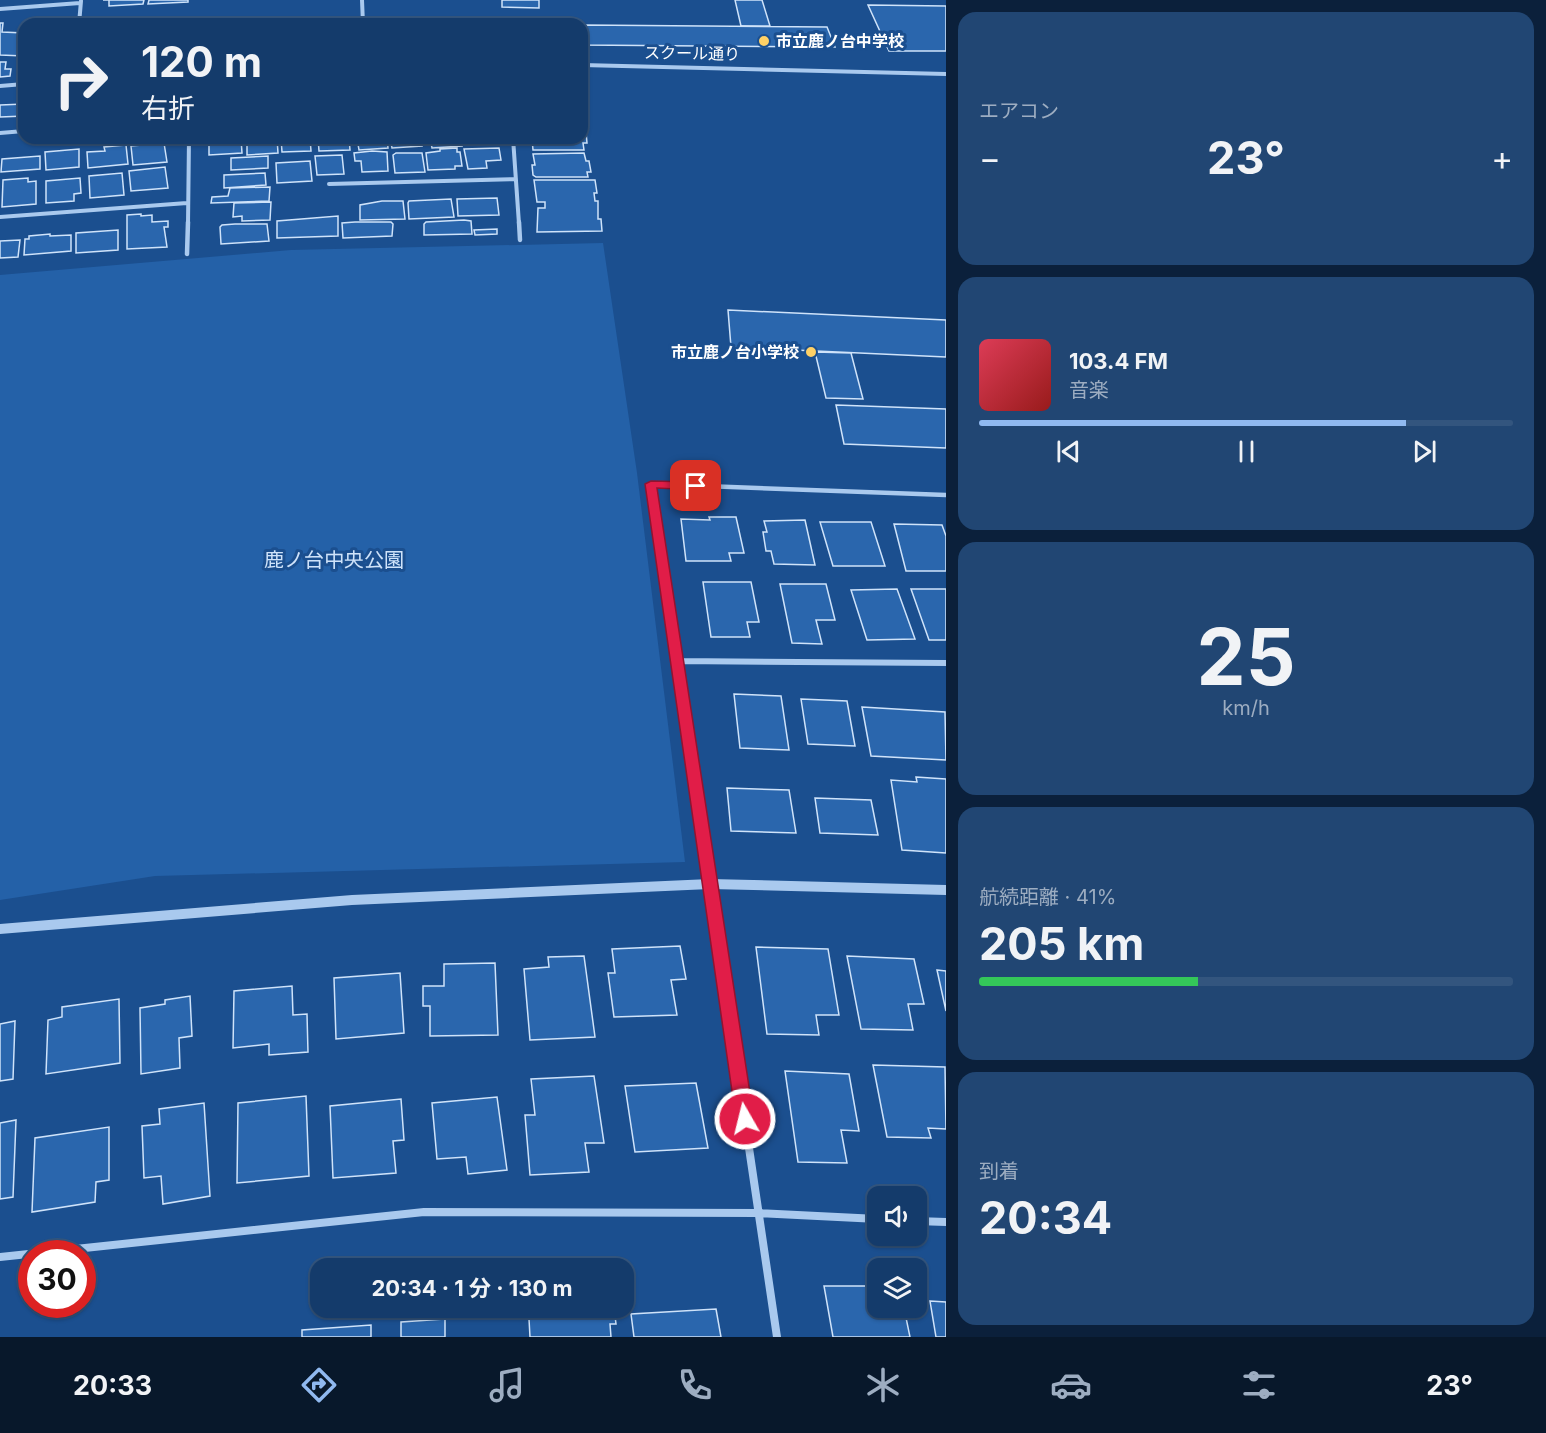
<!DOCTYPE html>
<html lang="ja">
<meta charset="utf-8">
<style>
body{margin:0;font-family:Inter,"Noto Sans JP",sans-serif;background:#214673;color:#f1f3f6;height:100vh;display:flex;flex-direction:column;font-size:22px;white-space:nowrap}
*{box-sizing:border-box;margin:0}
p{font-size:20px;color:#9dadc1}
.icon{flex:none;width:33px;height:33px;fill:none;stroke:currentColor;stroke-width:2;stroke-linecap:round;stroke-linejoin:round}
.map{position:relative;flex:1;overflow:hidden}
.panel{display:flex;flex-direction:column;gap:12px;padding:12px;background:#0b203b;width:600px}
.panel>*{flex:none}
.top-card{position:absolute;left:18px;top:18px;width:570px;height:126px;border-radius:18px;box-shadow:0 2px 4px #0004,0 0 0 2px #33557e;background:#143b6b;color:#f1f3f6;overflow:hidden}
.controls{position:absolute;left:867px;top:1186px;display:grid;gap:12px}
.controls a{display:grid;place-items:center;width:60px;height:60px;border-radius:12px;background:#143b6b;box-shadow:0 2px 4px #0004,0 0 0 2px #33557e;font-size:30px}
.speed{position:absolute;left:18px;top:1240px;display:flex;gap:12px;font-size:30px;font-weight:700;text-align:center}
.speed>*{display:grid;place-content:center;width:78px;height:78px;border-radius:50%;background:#143b6b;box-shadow:0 2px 4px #0004,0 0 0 2px #33557e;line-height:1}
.speed .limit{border:9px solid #d22;background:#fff;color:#111}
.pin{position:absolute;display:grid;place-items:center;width:51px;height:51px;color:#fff;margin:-26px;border-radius:12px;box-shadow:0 3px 9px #0006}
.me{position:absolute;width:66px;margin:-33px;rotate:352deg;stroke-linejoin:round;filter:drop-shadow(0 0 4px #0008)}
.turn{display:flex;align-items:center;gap:21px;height:126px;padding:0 24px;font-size:27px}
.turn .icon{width:78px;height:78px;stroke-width:2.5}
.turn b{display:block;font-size:42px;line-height:51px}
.big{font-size:45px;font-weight:700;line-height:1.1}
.panel .card{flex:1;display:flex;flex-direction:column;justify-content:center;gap:9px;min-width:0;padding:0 21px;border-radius:18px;background:#214673}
.panel .dial{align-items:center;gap:0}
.dial b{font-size:78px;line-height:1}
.song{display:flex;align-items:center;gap:18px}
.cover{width:72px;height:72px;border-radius:9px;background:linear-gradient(135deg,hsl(350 70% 55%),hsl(0 70% 35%))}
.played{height:6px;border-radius:3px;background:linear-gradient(90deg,#90b9f0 80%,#33557e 80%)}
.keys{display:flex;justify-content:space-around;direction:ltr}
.heat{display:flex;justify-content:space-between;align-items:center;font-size:33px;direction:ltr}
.charge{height:9px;border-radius:4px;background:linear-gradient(90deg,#34c759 41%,#33557e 0)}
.trip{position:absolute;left:310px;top:1258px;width:324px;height:60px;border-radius:18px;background:#143b6b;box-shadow:0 2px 4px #0004,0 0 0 2px #33557e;font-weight:700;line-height:60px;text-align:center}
.tabs{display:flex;height:96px;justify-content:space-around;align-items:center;background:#08182b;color:#9dadc1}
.tabs .icon{width:42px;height:42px}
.tabs .selected{color:#90b9f0}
.tabs b{font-size:27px;color:#f1f3f6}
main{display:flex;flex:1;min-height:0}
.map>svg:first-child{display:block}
.green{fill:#2461a8}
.building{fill:#2a66ad;stroke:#cfe3fa;stroke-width:1.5}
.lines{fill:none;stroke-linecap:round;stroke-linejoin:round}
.minor-far3{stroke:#a9c9ee;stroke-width:4}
.minor-far2{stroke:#a9c9ee;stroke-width:4.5}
.minor-far1{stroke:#a9c9ee;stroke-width:6}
.minor{stroke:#a9c9ee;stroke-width:8}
.tertiary{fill:#a9c9ee;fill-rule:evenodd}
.route{fill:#e11d48;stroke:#92132f;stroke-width:1.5}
.poi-dot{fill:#ffd166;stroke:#1b4f8f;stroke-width:2}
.labels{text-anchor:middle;stroke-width:6;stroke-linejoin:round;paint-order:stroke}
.far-poi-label{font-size:16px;font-weight:bold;fill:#fff;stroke:#1b4f8f;text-anchor:start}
.far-street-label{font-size:16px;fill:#fff;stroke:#1b4f8f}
.park-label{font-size:20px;fill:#cfe3fa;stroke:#1b4f8f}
</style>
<main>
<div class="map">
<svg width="946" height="1337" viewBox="0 0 946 1337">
<rect width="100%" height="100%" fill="#1b4f8f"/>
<!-- green -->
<path class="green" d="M603,243l34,230 48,389 -530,14 -155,24v-625l291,-25z"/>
<!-- building -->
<path class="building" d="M103,0h41l-1,4 -34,2v-6z
M149,0h39v2l-40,2z
M502,0h37v8l-37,-1z
M735,0h27l8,26h-29z
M868,5l78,1v45h-57z
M217,19v5h-122v-1z
M0,23h3l-1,9 22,1v23l-24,-1z
M582,25l245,2 8,20 -253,-2z
M0,62h6l-1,7h6l-1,7 -10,1z
M24,104v12l-24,1v-12z
M582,132h4l1,11h-4l1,7h-51l-1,-11h-3l53,-1z
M209,138h32l1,15 -33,2z
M247,138h30l1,15 -31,2z
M281,138h29l1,13 -29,1z
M318,138h31l1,12 -31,1z
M357,138h30l1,10 -29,2z
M390,138h30l2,8 -30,2z
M430,138h30l2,8 -30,2z
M465,138h27l1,5 -27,1z
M164,143l3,19 -34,3 -2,-19z
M126,145l2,19 -40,4 -1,-16 18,-1 -1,-4z
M457,148v4h3l2,14h-7v3l-27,1 -2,-17 14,-2v-2z
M499,148l2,12 -15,1 1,7 -19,1 -4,-20z
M79,149v18l-33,3 -1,-18z
M372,151l15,1 1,19 -26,1 -1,-11h-6l-1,-8z
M396,153h26l3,19 -30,1 -2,-18z
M584,153l2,8h3l2,11h-4l1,5h-52l-3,-2 -1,-10h3l-2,-11z
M342,155l2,19 -27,1 -2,-19z
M40,156v13l-39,3 1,-13z
M268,156v12l-37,2v-12z
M310,161l2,20 -35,2 -1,-20z
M165,167l3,21 -37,3 -2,-20z
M122,173l2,22 -34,3 -1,-22z
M265,173l1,12 -42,3v-13z
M28,178v4l8,-1v23l-34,3 1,-27z
M80,178l1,15 -7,1v7l-28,2v-22z
M534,180h61l2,13h-3l1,8h3v18h3l1,12 -65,1 1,-24h7v-6h-8z
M270,187l-1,14 -58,2 1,-6 16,-1 2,-8z
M497,198l2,17 -41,1 -1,-17z
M451,199l3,18 -45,2 -1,-16 1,-2z
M382,201h21l2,18 -45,1v-15z
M271,202l-1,18 -28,1v-5l-9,1 1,-14z
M141,214v2l11,-1v7l16,-1v6h-4l3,20 -40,2v-34z
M338,216v20l-61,2v-17z
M464,220l7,1 1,13 -48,1v-11l2,-2z
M355,222h36l2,2 -1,12 -49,2 -1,-15z
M235,224h32l2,17 -48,3 -1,-17 2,-2z
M497,229v5l-22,1 -1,-5z
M118,230v20l-42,3v-20z
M50,234v2l21,-1v16l-47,4 1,-16h4v-3z
M20,240l-2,17 -18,1v-17z
M728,310l218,10v37l-215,-10z
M815,352l36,1 12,46 -37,-1z
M836,405l110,4v39l-102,-4z
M709,517h27l8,36h-15l2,8h-45l-5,-42 29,1z
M805,520l10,45 -41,-1 -3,-13h-5l-3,-19h4l-3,-11z
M820,522h51l14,44h-52z
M894,524l48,1 4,11v35h-40z
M703,582h48l8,40h-12l3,15h-39z
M780,584h46l9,36h-19l6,24 -30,-1z
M897,589l18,50 -48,1 -16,-50z
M911,589h35v51h-17z
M734,694l47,2 8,54 -49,-2z
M801,699l46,2 8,45 -47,-2z
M862,707l83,5 1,48 -75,-4z
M916,777l30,2v74l-44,-3 -11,-70 26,2z
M727,788l62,2 7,43 -65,-2z
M815,798l56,2 7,35 -58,-2z
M680,946l6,33 -15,1 6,35 -63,2 -6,-44h7l-3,-24z
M756,947l72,2 11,66h-23l3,20 -52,-1z
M584,956l11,81 -65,3 -6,-71 25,-2 -1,-10z
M847,956l67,3 10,45h-16l5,26 -52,-1z
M495,963l3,72 -68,1v-30h-7v-20h21v-22z
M937,970l9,1v40z
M400,973l4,60 -68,6 -2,-61z
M292,986l1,29 14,-1 1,38 -39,3v-11l-36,4 1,-57z
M190,996l2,40 -13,2 1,30 -39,6 -1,-66 25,-4v-4z
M119,999l1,64 -74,11 2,-54 14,-3v-10z
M15,1021l-2,58 -13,2v-57z
M873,1065l72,2 1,62 -18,-1 3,10 -44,-1z
M785,1071l64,3 10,57 -18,-1 6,33 -49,-1z
M594,1076l10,67h-19l4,29 -59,3 -5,-60h10l-4,-36z
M696,1083l12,65 -73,4 -10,-66z
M306,1096l3,80 -72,7 1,-80z
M497,1097l10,73 -39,4 -2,-17 -29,2 -5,-56z
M401,1099l3,41 -11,1 3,32 -63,5 -3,-72z
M204,1103l6,93 -47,8 -2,-28 -17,2 -2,-52 18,-2 -1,-15z
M16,1120l-3,77 -13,2v-76z
M109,1127v53l-13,2 -1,20 -63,10 3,-74z
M609,1257l1,12h-46l-1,-9z
M824,1286h54v22h26l6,29h-77z
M930,1301l16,1v35h-10z
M567,1308h47l2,16h-6l1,13h-81l-1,-18 39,-1z
M716,1309l5,28h-87l-3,-23z
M445,1319v18h-44v-15z
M371,1325v12h-69v-7z"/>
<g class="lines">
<!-- minor-far3 -->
<path class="minor-far3" d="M362,0l1,24
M0,9l80,-6
M79,24l2,-23
M0,133l24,-2
M513,138l6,86
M329,184l187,-5
M0,217l187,-14
M188,224l1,-86"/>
<!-- minor-far2 -->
<path class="minor-far2" d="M519,222l1,18
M187,254l1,-32
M655,509l-4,-25 295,11"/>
<!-- minor-far1 -->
<path class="minor-far1" d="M654,507l54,366
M677,661l269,2"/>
<!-- minor -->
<path class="minor" d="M708,871l69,466
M916,1221l30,1
M0,1257l424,-45 335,1 119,6"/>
<!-- tertiary -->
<path class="tertiary" d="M582,63l364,9v4l-364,-9z
M24,82v4l-24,2v-4z
M710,879l236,6v10l-236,-6 -358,16 -352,29v-10l352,-29z"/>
</g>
<!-- route -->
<path class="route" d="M651,481l45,1 6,4 -6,4 -39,-2 97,631 -3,6 -6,2 -6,-2 -3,-6 -91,-635z"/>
<!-- markers -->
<g class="poi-dot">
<circle cx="764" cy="41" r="6"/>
<circle cx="811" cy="352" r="6"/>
</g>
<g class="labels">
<!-- far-poi labels -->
<g class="far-poi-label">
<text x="776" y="47">市立鹿ノ台中学校</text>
<text x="799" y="358" text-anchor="end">市立鹿ノ台小学校</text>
</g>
<!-- far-street labels -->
<g class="far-street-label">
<text transform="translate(692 53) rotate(1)" y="6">スクール通り</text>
</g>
<!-- park labels -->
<g class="park-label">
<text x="334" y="567">鹿ノ台中央公園</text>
</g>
</g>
</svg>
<div class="controls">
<a><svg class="icon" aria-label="sound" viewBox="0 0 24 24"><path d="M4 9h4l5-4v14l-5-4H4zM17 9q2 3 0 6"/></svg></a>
<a><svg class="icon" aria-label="layers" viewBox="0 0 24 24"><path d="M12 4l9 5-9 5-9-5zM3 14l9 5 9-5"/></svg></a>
</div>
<div class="speed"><div class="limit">30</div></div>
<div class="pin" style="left:696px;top:486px;background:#d93025"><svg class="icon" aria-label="arrive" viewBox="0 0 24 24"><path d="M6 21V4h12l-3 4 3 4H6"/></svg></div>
<svg class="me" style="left:745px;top:1119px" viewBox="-20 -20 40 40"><circle r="17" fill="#e11d48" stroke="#fff" stroke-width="3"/><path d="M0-11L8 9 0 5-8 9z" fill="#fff"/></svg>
<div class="trip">20:34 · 1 分 · 130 m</div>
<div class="top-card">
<div class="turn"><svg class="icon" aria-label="right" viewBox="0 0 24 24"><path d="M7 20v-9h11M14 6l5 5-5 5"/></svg><div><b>120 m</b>右折</div></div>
</div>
</div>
<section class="panel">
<div class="card"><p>エアコン</p>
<div class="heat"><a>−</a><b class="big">23°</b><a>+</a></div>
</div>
<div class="card">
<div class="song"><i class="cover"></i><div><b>103.4 FM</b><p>音楽</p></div></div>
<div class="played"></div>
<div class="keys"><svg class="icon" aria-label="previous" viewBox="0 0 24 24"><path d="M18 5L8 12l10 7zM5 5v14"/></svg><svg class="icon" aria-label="pause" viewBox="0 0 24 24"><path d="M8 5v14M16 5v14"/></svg><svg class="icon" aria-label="next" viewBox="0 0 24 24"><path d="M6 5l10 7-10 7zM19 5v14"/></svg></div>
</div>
<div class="card dial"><b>25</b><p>km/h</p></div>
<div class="card"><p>航続距離 · 41%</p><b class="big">205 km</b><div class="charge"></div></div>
<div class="card"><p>到着</p><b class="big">20:34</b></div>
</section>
</main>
<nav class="tabs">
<b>20:33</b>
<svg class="icon selected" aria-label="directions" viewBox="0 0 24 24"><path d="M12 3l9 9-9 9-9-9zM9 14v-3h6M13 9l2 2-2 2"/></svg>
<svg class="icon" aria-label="music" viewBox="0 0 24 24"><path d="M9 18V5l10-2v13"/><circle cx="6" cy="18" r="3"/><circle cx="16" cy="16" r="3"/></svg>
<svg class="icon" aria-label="phone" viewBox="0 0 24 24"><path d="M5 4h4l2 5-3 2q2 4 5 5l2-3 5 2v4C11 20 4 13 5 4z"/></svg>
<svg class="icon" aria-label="climate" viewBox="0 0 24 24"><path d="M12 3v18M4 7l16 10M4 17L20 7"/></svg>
<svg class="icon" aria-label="car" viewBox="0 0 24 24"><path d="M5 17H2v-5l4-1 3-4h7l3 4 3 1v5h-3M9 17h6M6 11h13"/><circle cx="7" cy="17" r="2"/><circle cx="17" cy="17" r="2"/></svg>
<svg class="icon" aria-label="filters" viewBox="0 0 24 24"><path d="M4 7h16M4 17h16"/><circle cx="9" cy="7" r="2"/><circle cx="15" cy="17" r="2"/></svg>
<b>23°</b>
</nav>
